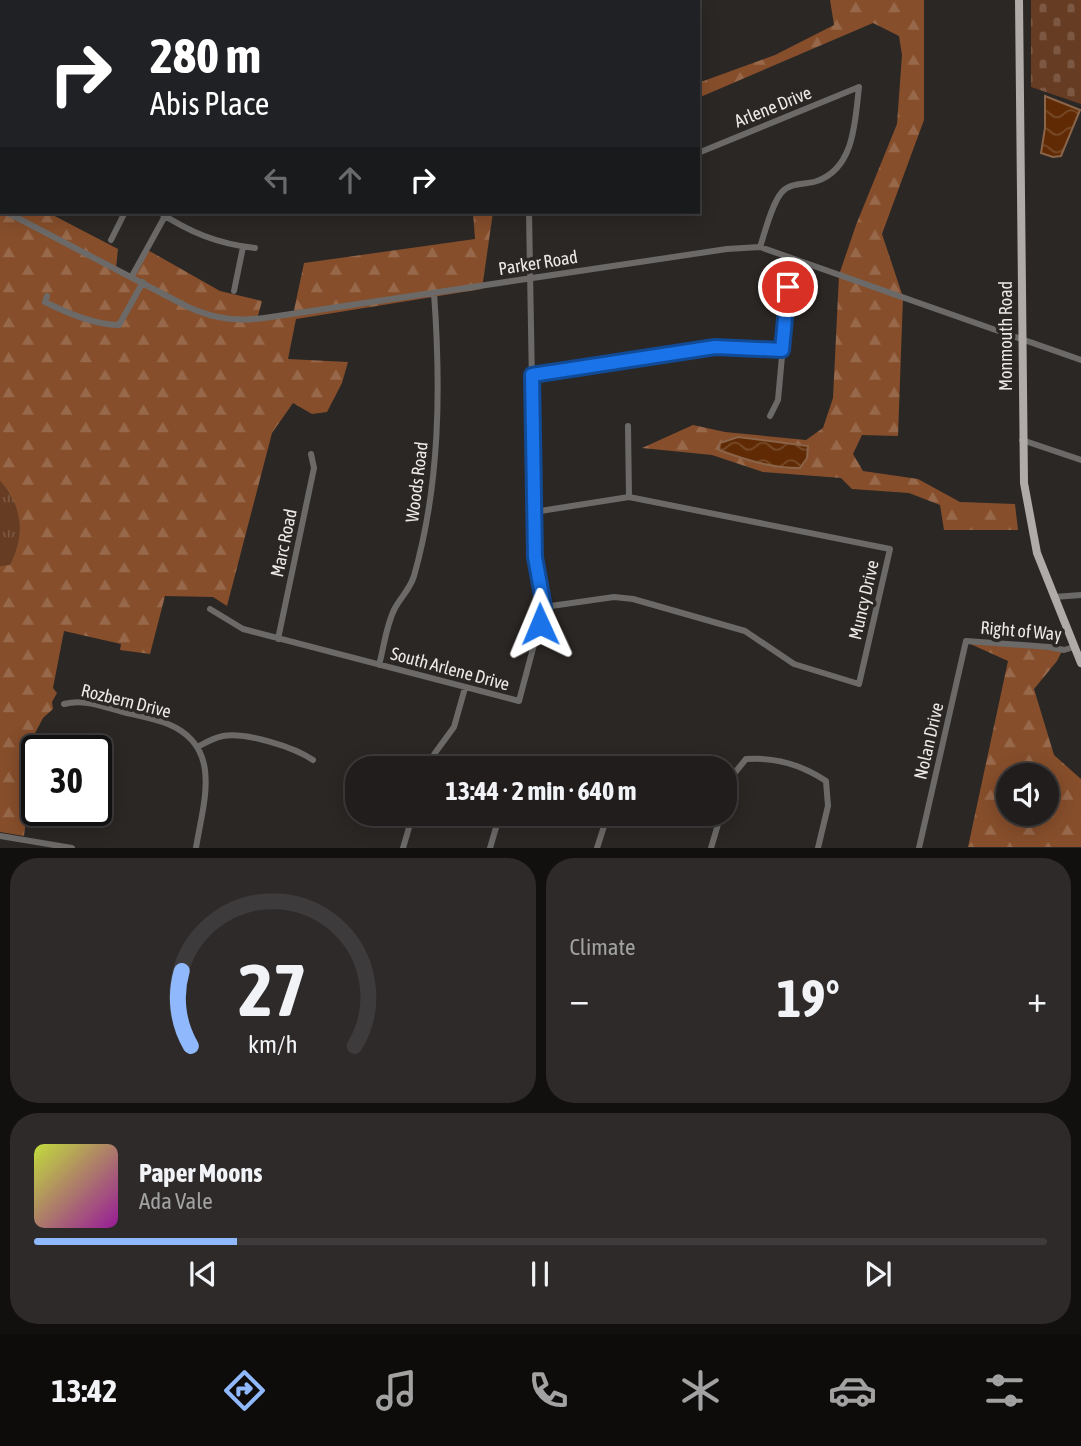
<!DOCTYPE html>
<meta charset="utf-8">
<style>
body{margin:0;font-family:"Asap Condensed",sans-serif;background:#2d2a29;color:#f1f3f6;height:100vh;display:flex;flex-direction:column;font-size:26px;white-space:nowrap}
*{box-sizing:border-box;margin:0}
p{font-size:23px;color:#a2a2a3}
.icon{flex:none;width:38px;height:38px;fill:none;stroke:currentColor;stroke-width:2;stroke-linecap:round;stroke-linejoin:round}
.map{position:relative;height:848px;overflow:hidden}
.sheet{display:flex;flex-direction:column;gap:10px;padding:10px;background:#12100f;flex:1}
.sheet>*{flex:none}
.guide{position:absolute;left:0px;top:0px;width:700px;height:214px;box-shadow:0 4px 18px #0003,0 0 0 2px #3d3b3b;background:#202124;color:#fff;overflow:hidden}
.controls{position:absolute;left:996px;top:763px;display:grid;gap:14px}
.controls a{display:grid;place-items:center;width:63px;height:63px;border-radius:50%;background:#201d1c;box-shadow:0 4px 18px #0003,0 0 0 2px #3d3b3b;font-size:35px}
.speed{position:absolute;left:21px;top:735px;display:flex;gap:14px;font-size:35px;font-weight:700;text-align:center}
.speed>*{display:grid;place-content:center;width:91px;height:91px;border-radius:50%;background:#201d1c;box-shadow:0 4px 18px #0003,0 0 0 2px #3d3b3b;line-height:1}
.speed .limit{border:4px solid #111;border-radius:10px;background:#fff;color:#111}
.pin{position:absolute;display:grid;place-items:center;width:60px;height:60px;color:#fff;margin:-30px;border:4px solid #fff;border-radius:50%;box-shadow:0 2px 7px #0007}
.me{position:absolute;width:77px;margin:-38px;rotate:359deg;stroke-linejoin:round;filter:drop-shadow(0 0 5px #0008)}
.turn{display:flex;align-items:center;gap:24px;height:147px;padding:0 35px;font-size:32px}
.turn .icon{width:91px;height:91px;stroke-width:2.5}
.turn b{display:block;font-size:49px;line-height:60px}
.lanes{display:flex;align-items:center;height:66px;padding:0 35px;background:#0003;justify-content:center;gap:35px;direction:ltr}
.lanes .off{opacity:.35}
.big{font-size:52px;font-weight:700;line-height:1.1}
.sheet .widget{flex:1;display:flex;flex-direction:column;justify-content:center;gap:10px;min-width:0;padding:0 24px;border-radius:28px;background:#2d2a29}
.sheet .dial{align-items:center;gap:0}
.dial svg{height:182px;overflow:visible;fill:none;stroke:#3d3b3b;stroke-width:7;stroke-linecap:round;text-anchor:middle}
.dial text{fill:#f1f3f6;stroke:none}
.song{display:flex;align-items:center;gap:21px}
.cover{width:84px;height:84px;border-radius:10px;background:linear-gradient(135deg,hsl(70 70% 55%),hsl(300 70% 35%))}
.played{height:7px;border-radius:4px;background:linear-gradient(90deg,#90b8fd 20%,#3d3b3b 20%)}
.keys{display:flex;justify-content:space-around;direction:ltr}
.heat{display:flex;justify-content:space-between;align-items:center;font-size:38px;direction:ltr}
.sheet .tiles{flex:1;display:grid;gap:10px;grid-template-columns:1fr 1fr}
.widget:last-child{grid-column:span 2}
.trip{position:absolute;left:345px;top:756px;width:392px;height:70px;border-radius:28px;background:#201d1c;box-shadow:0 4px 18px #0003,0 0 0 2px #3d3b3b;font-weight:700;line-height:70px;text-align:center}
.menu{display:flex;height:112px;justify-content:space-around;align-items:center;background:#0d0c0b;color:#a2a2a3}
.menu .icon{width:49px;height:49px}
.menu .selected{color:#90b8fd}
.menu b{font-size:32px;color:#f1f3f6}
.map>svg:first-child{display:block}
.grass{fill:url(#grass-tufts)}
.forest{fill:url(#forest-firs);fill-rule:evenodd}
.cemetery{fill:url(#cemetery-stones)}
.water{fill:url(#water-waves);stroke:#8a6448;stroke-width:2}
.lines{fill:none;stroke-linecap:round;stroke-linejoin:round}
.minor{stroke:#6c6a68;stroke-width:6}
.major{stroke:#b0aba8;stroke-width:8}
.route-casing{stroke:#114b97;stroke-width:18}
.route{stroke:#1a73e8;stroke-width:12}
.labels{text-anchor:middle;stroke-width:7;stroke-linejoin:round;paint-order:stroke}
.street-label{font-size:18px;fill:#ece9e7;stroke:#2b2725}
</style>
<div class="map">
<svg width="1081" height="848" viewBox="0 0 1081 848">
<defs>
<pattern id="grass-tufts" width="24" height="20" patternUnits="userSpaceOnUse" patternTransform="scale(1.75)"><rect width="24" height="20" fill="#663c23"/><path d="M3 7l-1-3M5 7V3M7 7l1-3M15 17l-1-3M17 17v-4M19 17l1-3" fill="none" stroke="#7c5843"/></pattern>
<pattern id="forest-firs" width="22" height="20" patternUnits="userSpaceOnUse" patternTransform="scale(1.75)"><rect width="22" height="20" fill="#864e2b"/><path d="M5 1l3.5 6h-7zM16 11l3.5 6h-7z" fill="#97684a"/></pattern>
<pattern id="cemetery-stones" width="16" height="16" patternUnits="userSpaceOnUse" patternTransform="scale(1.75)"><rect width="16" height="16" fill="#663c23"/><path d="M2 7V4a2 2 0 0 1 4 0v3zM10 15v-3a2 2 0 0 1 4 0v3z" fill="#7c5843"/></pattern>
<pattern id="water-waves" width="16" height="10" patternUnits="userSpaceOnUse" patternTransform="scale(1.75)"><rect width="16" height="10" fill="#602b04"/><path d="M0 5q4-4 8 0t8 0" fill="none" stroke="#774a29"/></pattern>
</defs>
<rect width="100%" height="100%" fill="#2b2725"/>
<!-- grass -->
<path class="grass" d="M0,481c24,25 25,54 10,85h-10z"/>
<!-- forest -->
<path class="forest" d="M830,0h94v120l-42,114 21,63 -5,139 -36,-1 -9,19 10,17 55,8 42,23 55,2 3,26h-74l-4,-25 -31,-12 -57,-4 -11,-11 -78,-6 -51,-17 -70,-7 51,-23 32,7 81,8 17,-12 10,-30 6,-123 17,-50 41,-101 5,-69 -3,-19 -26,-13 -175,75v-15l77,-28 59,-30z
M0,185l2,27h45l71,37 -2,19 15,8 15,-27 74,42 42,10 -5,18 36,-4 11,-52 171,-24 -2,-27h20l-11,77 -186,30 -8,40 60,3 -6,21 -15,29 -15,2 -19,-11 -21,30 -45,173 -14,-9 -48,-1 -15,58 -30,-4 1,-6 -57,-13 -11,57 4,5 -5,9 1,7 -10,9 -10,19 -2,39 -7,60 -24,-4v-266l10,-1c15,-30 13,-59 -10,-84z
M966,642l96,9 -5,10 -23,28 20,66 27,24v68h-113l40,-186zM1008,775h38v39h-38z"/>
<!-- cemetery -->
<path class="cemetery" d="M1031,0h50v104l-50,-17z"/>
<!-- water -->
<path class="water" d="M1045,96l35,14 -19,46 -8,1 -12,-4 4,-25z
M738,437l70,9 -1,12 -7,10c-29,0 -54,-8 -81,-18l1,-7z"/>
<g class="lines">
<!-- minor -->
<path class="minor" d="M550,0v2
M0,150l2,-1
M698,153l161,-66c-4,33 -4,81 -42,94 -11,4 -26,1 -35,11 -10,11 -17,40 -22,55
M0,209l2,1
M6,212l182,95c29,13 52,15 83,10l456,-68 33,-2 321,113
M159,212c30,20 59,32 96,36
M111,240l14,-28
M132,276l33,-60
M234,291l9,-44
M47,296l-2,6c22,11 50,23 74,23l24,-43
M532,375l190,-29 60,4
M770,416l8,-16 13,-142
M628,426l1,71
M1022,440l59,20
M534,512l95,-15 261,52
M1054,597l27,-2
M544,607l70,-10 19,2 112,32 49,33 65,20
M210,609l33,20 276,72
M278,639l36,-171 -3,-14
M379,665c5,-18 7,-40 16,-57 6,-11 15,-19 19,-32 26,-92 27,-187 20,-283
M859,684l31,-135
M519,701l25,-94 -9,-50 -6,-345
M64,704c21,-6 42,4 63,9 13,3 28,6 41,11 56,23 35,79 28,124
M197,747c8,-4 16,-9 26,-11 23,-4 71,11 90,24
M427,768l8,-15 19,-26 11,-39
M724,802l9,-27 13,-16c29,-2 56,6 80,22l2,25 -10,42
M0,836l72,12
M403,848l10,-34
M490,848l10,-34
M597,848l11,-34
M711,848l10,-34
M919,848l47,-207 83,6 15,3 10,-3"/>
<!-- major -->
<path class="major" d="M1019,0l5,483 13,70 44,110"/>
</g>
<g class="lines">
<defs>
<path id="route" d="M540,624l4,-17 -9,-50 -3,-182 183,-28 67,3 6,-63"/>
</defs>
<!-- route casing -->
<use href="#route" class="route-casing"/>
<!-- route -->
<use href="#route" class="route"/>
</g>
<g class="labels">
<!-- street labels -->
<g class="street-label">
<text transform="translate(773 107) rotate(-22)" y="6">Arlene Drive</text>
<text transform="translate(538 263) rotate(-9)" y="6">Parker Road</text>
<text transform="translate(1006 336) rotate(-90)" y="6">Monmouth Road</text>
<text transform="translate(417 482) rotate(-83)" y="6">Woods Road</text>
<text transform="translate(284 543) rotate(-78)" y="6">Marc Road</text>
<text transform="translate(864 600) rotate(-77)" y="6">Muncy Drive</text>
<text transform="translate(1021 631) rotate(5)" y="6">Right of Way</text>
<text transform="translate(450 669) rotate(15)" y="6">South Arlene Drive</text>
<text transform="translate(126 701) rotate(14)" y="6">Rozbern Drive</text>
<text transform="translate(929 741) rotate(-77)" y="6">Nolan Drive</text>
</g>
</g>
</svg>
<div class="controls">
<a><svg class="icon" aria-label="sound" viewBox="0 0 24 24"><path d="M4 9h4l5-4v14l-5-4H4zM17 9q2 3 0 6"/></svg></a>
</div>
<div class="speed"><div class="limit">30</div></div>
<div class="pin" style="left:788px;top:287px;background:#d93025"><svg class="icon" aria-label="arrive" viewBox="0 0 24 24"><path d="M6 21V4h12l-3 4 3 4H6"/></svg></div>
<svg class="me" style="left:540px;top:624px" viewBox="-20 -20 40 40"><path d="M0-17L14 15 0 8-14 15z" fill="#1a73e8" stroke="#fff" stroke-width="4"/></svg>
<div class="trip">13:44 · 2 min · 640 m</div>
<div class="guide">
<div class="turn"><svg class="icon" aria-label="right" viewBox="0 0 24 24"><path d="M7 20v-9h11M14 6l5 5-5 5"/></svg><div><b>280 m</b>Abis Place</div></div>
<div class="lanes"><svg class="icon off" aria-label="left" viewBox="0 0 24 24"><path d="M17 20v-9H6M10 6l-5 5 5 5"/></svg><svg class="icon off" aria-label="ahead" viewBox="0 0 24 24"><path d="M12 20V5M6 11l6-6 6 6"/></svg><svg class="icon" aria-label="right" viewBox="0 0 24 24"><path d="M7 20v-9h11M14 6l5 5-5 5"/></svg></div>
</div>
</div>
<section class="sheet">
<div class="tiles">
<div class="widget dial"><svg viewBox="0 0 100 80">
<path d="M14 69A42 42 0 1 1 86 69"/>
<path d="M14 69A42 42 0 0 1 10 36" stroke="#90b8fd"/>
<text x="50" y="56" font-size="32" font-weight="700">27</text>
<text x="50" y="72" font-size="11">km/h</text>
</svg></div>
<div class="widget"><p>Climate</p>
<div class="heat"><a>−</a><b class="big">19°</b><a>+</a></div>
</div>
<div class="widget">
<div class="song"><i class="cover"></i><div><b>Paper Moons</b><p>Ada Vale</p></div></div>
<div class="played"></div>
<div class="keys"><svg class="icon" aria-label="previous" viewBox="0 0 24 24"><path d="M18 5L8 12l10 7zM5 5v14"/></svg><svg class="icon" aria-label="pause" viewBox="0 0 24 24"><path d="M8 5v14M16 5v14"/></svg><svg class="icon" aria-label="next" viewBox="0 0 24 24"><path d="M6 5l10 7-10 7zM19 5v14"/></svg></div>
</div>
</div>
</section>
<nav class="menu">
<b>13:42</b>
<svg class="icon selected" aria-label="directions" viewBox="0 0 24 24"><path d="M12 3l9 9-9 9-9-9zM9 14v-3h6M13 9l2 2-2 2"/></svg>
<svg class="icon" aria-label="music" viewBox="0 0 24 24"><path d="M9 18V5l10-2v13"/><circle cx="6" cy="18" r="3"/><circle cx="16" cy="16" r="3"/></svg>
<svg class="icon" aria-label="phone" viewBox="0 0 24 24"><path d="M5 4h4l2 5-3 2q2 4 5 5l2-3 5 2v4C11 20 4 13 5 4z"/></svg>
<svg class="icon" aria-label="climate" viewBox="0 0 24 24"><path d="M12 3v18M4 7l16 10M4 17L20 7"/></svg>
<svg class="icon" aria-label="car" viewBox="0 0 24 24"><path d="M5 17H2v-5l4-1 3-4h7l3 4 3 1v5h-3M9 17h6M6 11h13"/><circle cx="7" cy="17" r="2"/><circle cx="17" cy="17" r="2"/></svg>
<svg class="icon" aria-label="filters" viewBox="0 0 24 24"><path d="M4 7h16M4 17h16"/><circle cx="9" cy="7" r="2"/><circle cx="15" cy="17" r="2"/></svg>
</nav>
